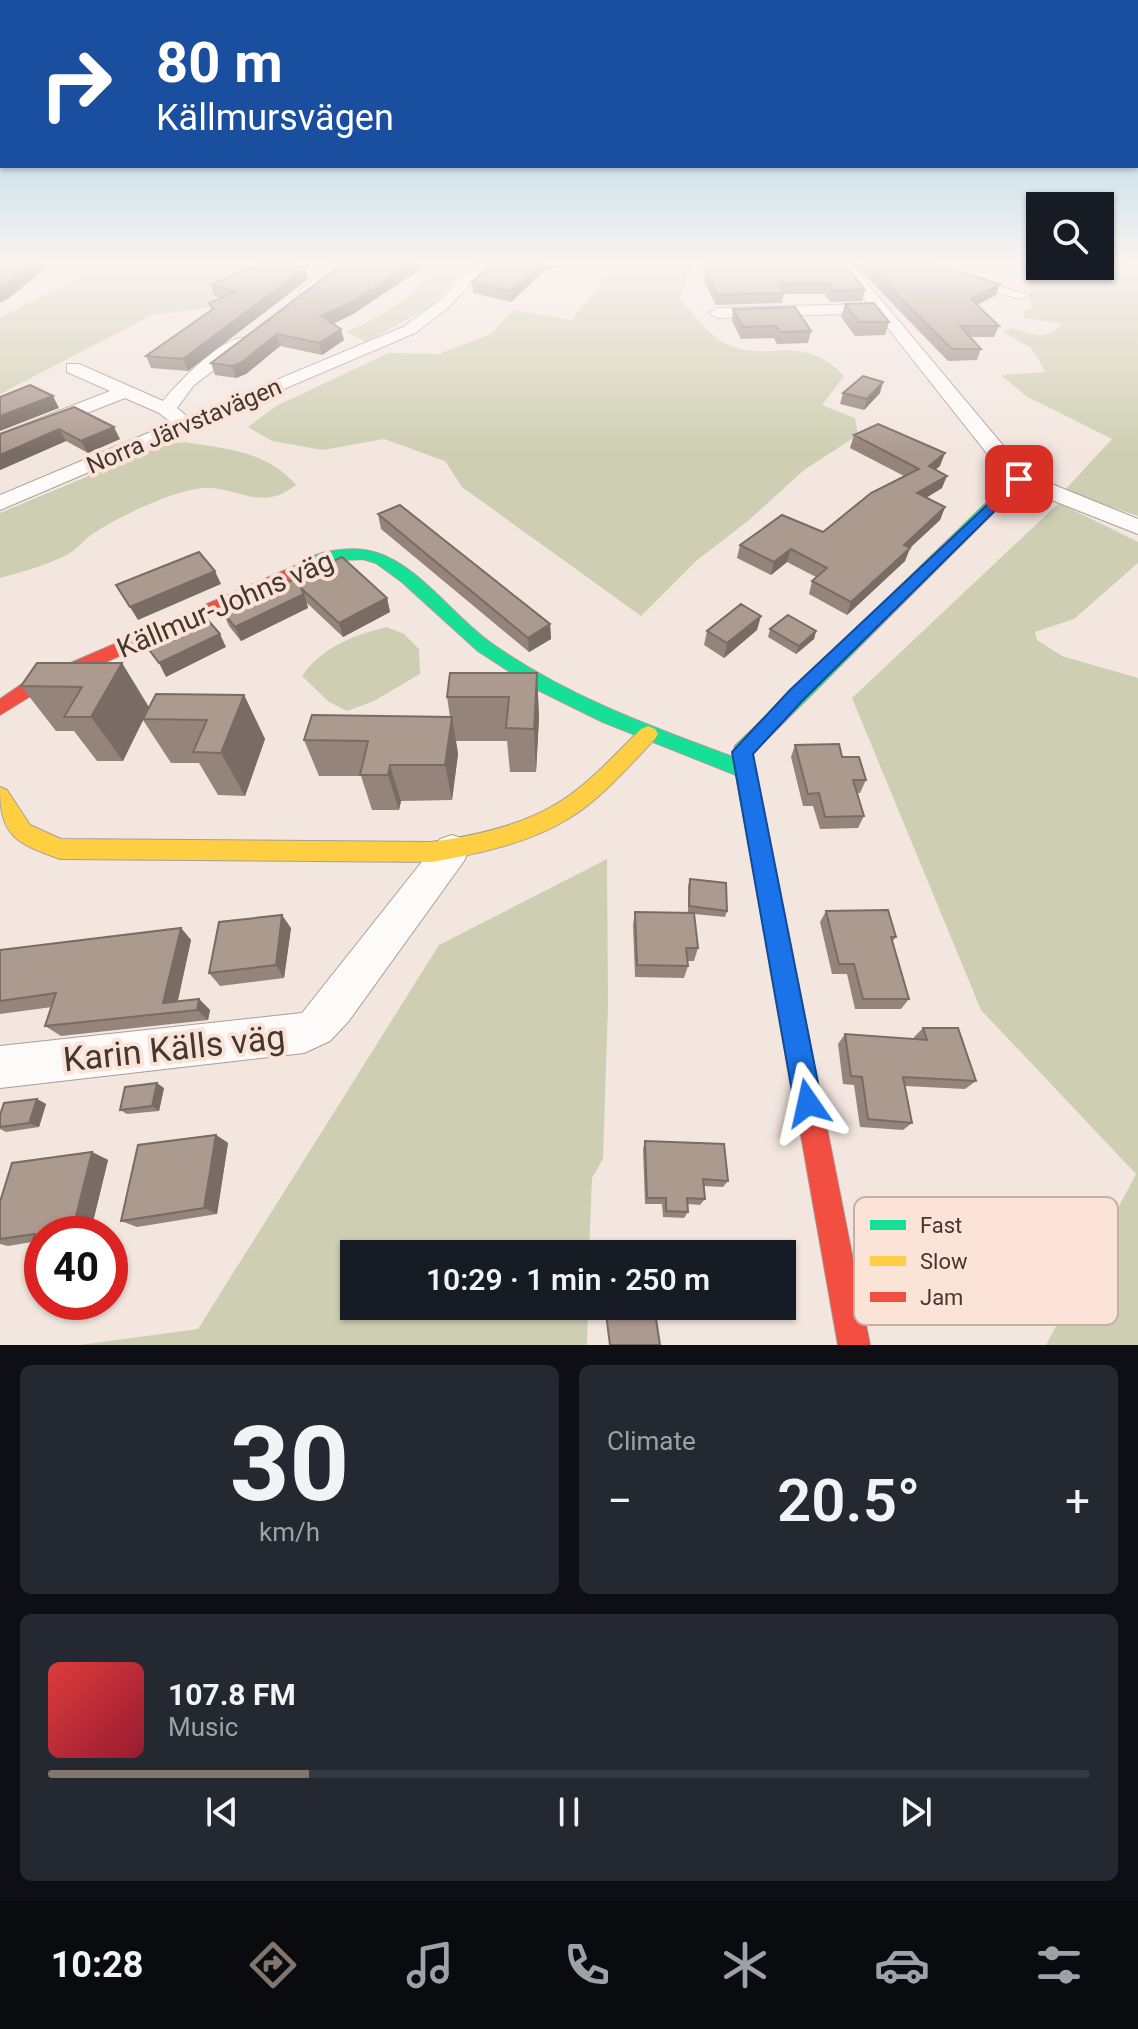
<!DOCTYPE html>
<meta charset="utf-8">
<style>
body{margin:0;font-family:Roboto,sans-serif;background:#242831;color:#f1f3f6;height:100vh;display:flex;flex-direction:column;font-size:30px;white-space:nowrap}
*{box-sizing:border-box;margin:0}
p{font-size:26px;color:#9ea1a6}
.icon{flex:none;width:44px;height:44px;fill:none;stroke:currentColor;stroke-width:2;stroke-linecap:round;stroke-linejoin:round}
.map{position:relative;height:1345px;overflow:hidden}
.sheet{display:flex;flex-direction:column;gap:20px;padding:20px;background:#0d0f14;flex:1}
.sheet>*{flex:none}
.banner{position:absolute;left:0px;top:0px;width:1138px;height:168px;box-shadow:0 2px 6px #0004;background:#1a4fa0;color:#fff;overflow:hidden}
.fabs{position:absolute;left:1026px;top:192px;display:grid;gap:16px}
.fabs a{display:grid;place-items:center;width:88px;height:88px;border-radius:0px;background:#171b24;box-shadow:0 2px 6px #0004;font-size:40px}
.speed{position:absolute;left:24px;top:1216px;display:flex;gap:16px;font-size:40px;font-weight:700;text-align:center}
.speed>*{display:grid;place-content:center;width:104px;height:104px;border-radius:50%;background:#171b24;box-shadow:0 2px 6px #0004;line-height:1}
.speed .limit{border:12px solid #d22;background:#fff;color:#111}
.pin{position:absolute;display:grid;place-items:center;width:68px;height:68px;color:#fff;margin:-34px;border-radius:16px;box-shadow:0 4px 12px #0006}
.me{position:absolute;width:88px;margin:-44px;rotate:349deg;stroke-linejoin:round;filter:drop-shadow(0 0 6px #0008)}
.turn{display:flex;align-items:center;gap:28px;height:168px;padding:0 24px;font-size:36px}
.turn .icon{width:104px;height:104px;stroke-width:2.5}
.turn b{display:block;font-size:56px;line-height:68px}
.big{font-size:60px;font-weight:600;line-height:1.1}
.sheet .tile{flex:1;display:flex;flex-direction:column;justify-content:center;gap:12px;min-width:0;padding:0 28px;border-radius:12px;background:#242831}
.sheet .dial{align-items:center;gap:0}
.dial b{font-size:104px;line-height:1}
.song{display:flex;align-items:center;gap:24px}
.cover{width:96px;height:96px;border-radius:12px;background:linear-gradient(135deg,hsl(0 70% 55%),hsl(350 70% 35%))}
.played{height:8px;border-radius:4px;background:linear-gradient(90deg,#81756e 25%,#363941 25%)}
.keys{display:flex;justify-content:space-around;direction:ltr}
.heat{display:flex;justify-content:space-between;align-items:center;font-size:44px;direction:ltr}
.sheet .tiles{flex:1;display:grid;gap:20px;grid-template-columns:1fr 1fr}
.tile:last-child{grid-column:span 2}
.trip{position:absolute;left:340px;top:1240px;width:456px;height:80px;border-radius:0px;background:#171b24;box-shadow:0 2px 6px #0004;font-weight:600;line-height:80px;text-align:center}
.menu{display:flex;height:128px;justify-content:space-around;align-items:center;background:#090b0e;color:#9ea1a6}
.menu .icon{width:56px;height:56px}
.menu .selected{color:#81756e}
.menu b{font-size:36px;color:#f1f3f6}
.map>svg:first-child{display:block}
.green{fill:#cecfb2}
.lines{fill:none;stroke-linecap:round;stroke-linejoin:round}
.street-casing{stroke:#a89e98;stroke-width:2}
.fast-casing{stroke:#a89e98;stroke-width:2}
.slow-casing{stroke:#a89e98;stroke-width:2}
.jam-casing{stroke:#a89e98;stroke-width:2}
.street{fill:#fdfbfa;fill-rule:evenodd}
.fast{fill:#16e098;fill-rule:evenodd}
.slow{fill:#ffcf43;fill-rule:evenodd}
.jam{fill:#f24e42;fill-rule:evenodd}
.wall{fill:#95847b}
.shaded-wall{fill:#796c64}
.building{fill:#ad9a8f;stroke:#796c64;stroke-width:2}
.route{fill:#1a73e8;stroke:#114b97;stroke-width:2}
.labels{text-anchor:middle;stroke-width:8;stroke-linejoin:round;paint-order:stroke}
.far-street-label{font-size:24px;fill:#433831;stroke:#fbe4d7}
.street-label{font-size:28px;fill:#433831;stroke:#fbe4d7}
.near-street-label{font-size:34px;fill:#433831;stroke:#fbe4d7}
.key{fill:#fbe4d7;stroke:#c4b0a5;stroke-width:2}
.key-label{font-size:22px;fill:#433831}
</style>
<div class="map">
<svg width="1138" height="1345" viewBox="0 0 1138 1345">
<rect width="100%" height="100%" fill="#f3e6df"/>
<!-- green -->
<path class="green" d="M104,264h179l-66,33 -8,11 -57,7 -152,79v-76z
M440,264h31l-41,43 -64,35 -20,-10c37,-15 69,-37 94,-68z
M625,264h66l-11,35c13,14 29,37 46,45 45,20 74,-13 118,32l-22,29 33,13 3,17 -54,35 -55,50 -53,41 -55,55 -179,-129 -17,-26 -61,-22 -61,11 -51,-9 -24,-14 28,-21 113,-53 50,1 52,-20 22,-24 59,10 28,-37z
M1014,264h124v252l-74,-25 48,-52 -86,-43 -25,-21 45,-3 -15,-24 -28,-16 9,-4c17,6 37,14 49,-4l-37,-6 -1,-6 8,-4 -2,-36z
M185,442c42,7 82,9 111,43 -37,30 -62,-3 -100,4 -27,4 -80,29 -102,44 -11,7 -18,18 -29,23 -21,10 -43,16 -65,22v-65l165,-69z
M1059,503l79,39v21l-64,56 -39,13 2,8 25,16 76,22v667h-92l90,-171 -155,-164 -129,-312z
M387,627l17,7 15,15 1,25 -46,27 -27,10 -18,-9 -27,-26c20,-29 52,-41 85,-49z
M607,859l1,146 -5,154 -11,19 -3,76h-235v52h234l-1,39h-507l118,-16 241,-384z"/>
<g class="lines">
<defs>
<path id="street" d="M332,264l14,1 -36,31h-10v-6z
M474,264h14l-39,43 -34,26 -415,177v-15l172,-72 -13,-10 -34,-15 -125,49v-13l110,-43 -43,-19v-8h12l84,37c14,-17 61,-67 83,-63v8l-52,39 -17,23 11,9 215,-90 36,-26z
M837,264h14l176,210 111,45v15l-127,-50 -135,-171 -159,5 -8,-5 8,-5 151,-4z
M909,264h21l101,32 -13,3z
M452,835l12,4 5,11 -5,11 -116,161 -18,19 -26,12 -304,35v-42l302,-33 138,-174z"/>
<path id="fast" d="M1019,475l5,1v6l-272,272 45,223 -3,9 -9,3 -9,-3 -3,-9 -37,-202 -133,-53 -65,-32 -60,-39 -76,-69 -26,-19 -13,-4 -21,1 -38,12 -8,-5c16,-17 59,-22 81,-14 42,13 78,65 114,90 73,52 158,83 242,114l2,-11 279,-270z"/>
<path id="slow" d="M648,726l7,3 3,5 -3,5c-27,28 -54,60 -87,80 -41,25 -91,35 -137,43l-371,-3c-44,-16 -60,-22 -60,-72l7,3 23,35 31,14 370,3c41,-6 84,-15 120,-35 35,-19 62,-51 90,-78z"/>
<path id="jam" d="M304,562l6,1 2,4 -2,4 -276,123 -34,21v-16l22,-15z
M785,965l9,3 3,9 73,368h-32l-65,-368 3,-9z"/>
</defs>
<!-- street casing -->
<use href="#street" class="street-casing"/>
<!-- fast casing -->
<use href="#fast" class="fast-casing"/>
<!-- slow casing -->
<use href="#slow" class="slow-casing"/>
<!-- jam casing -->
<use href="#jam" class="jam-casing"/>
<!-- street -->
<use href="#street" class="street"/>
<!-- fast -->
<use href="#fast" class="fast"/>
<!-- slow -->
<use href="#slow" class="slow"/>
<!-- jam -->
<use href="#jam" class="jam"/>
</g>
<!-- wall -->
<path class="wall" d="M342,264h86l-75,50 -20,10 11,16 -22,15 -42,-9 -34,28 -10,4 -21,-3 -4,-12z
M495,264h70l-5,3 -15,3 -34,32 -38,-9 -1,-11z
M844,264l21,26 -3,11 -32,1 -6,-8h-40l-2,9 -66,2 -12,-23 1,-10z
M854,264h81l65,20 -4,11 -19,10 22,21 -5,11h-23l10,12 -4,11 -29,1z
M305,268l3,11 -120,92 -37,-3 -5,-12 66,-46 -3,-7 12,-5 -7,-2 -3,-11z
M845,304l44,18 -4,13 -30,1 -14,-19z
M733,309l78,22 -3,12 -31,1 -3,-6 -33,1 -9,-18z
M843,393h37l-16,17 -24,-6z
M74,407l46,32 -32,14 -22,-12 -66,29v-36z
M854,435l86,31 -5,4 7,18 -16,10 19,9 -5,13 -30,28 -5,13 -58,54 -38,-21 3,-13 4,-4 -29,-15 -16,13 -34,-17 3,-13 83,-13 81,-56 -54,-28z
M378,514l172,110 1,15 -22,13 -148,-123z
M342,557l45,41 3,14 -47,25 -36,-34 1,5 -67,33 -12,-15 -6,-14z
M770,629l46,2 -2,8 -18,15 -28,-17z
M757,630l-33,28 -20,-13 3,-14z
M122,663l27,44 95,-12 21,44 -20,57 -27,-1 -19,-32h-28l-28,-43 -20,41h-26l-23,-30h-18l-35,-45z
M537,673l2,45 -3,54h-26l-3,-31h-51l2,13 -6,46 -51,1 -2,9h-27l-11,-34h-42l-15,-36 146,-23 -3,-20z
M795,745l47,12 24,23 -6,13h-3l7,23 -6,12 -38,1 -7,-23h-10l-12,-49z
M690,879l37,32 -2,6 -31,-3 4,34 -4,13h-7l1,5 -4,12 -49,-1 -2,-52 2,-13 53,1v-27z
M826,911l70,26 -4,5 17,57 -8,10h-46l-8,-35h-15l-12,-52z
M181,928l10,12 -13,61 21,-2 11,11 -2,10 -147,16 -16,-10 7,-19 -52,7v-64z
M291,928l-7,50 -64,8 -11,-13z
M923,1028l53,53 -11,8 -60,-3 7,37 -9,7 -43,-3 -6,-42 -11,-1 -5,-40 7,-10 69,5v-2z
M164,1088l-5,23 -32,3 -7,-4z
M37,1099l9,5 -7,23 -33,5 -6,-3v-14z
M216,1135l12,8 -11,71 -80,13 -16,-6z
M645,1141l83,40 -5,6 -20,-1 2,13 -5,6 -12,-1v8l-4,6 -21,-1 -1,-13h-17l-2,-55z
M92,1152l16,8 -18,74h-48v37l-17,-4 7,-25 -24,4 -8,-2v-42z
M875,1198l91,95 -15,4 -21,-2 3,17 -14,3 -32,-3 -23,-107z"/>
<!-- shaded-wall -->
<path class="shaded-wall" d="M32,264h16l1,2 -40,32 -9,5v-15z
M411,264h17l-75,50 -29,14 -3,-12z
M541,264h24l-5,3 -15,3 -34,32v-11z
M305,268l3,11 -120,92 -5,-12z
M1000,284l-4,11 -29,15 4,-11z
M341,329l3,11 -22,15 -3,-12z
M277,334l3,12 -34,28 -10,4 -4,-12z
M883,382l-3,11 -16,17 3,-11z
M53,396l6,12 -59,23v-15z
M114,427l6,12 -32,14 -7,-12z
M59,429l7,12 -66,29v-15z
M945,453l-5,13 -16,13 5,-13z
M947,476l-5,12 -30,18 5,-13z
M945,507l-5,13 -41,38 5,-13z
M910,548l-5,13 -58,54 4,-13z
M791,549l-4,13 -16,13 3,-13z
M215,571l6,13 -83,36 -8,-13z
M304,594l4,14 -67,33 -6,-14z
M387,598l3,14 -47,25 -4,-14z
M761,616l-4,14 -33,28 3,-15z
M550,624l1,15 -22,13 -1,-14z
M816,631l-2,8 -18,15 3,-8z
M220,634l6,13 -60,30 -7,-14z
M122,663l27,45 -26,53 -32,-44z
M537,673l2,45 -3,54 -2,-43z
M244,695l21,44 -20,57 -24,-43z
M452,717l6,37 -6,46 -7,-35z
M390,765l11,36 -2,9 -11,-35z
M282,915l9,13 -7,50 -8,-13z
M181,928l10,12 -16,72 -12,-9z
M199,999l11,11 -2,10 -11,-10z
M157,1083l7,5 -5,23 -7,-5z
M37,1099l9,5 -7,23 -10,-4z
M216,1135l12,8 -11,71 -13,-6z
M92,1152l16,8 -18,74 -17,-6z
M59,1230l13,4h-14z"/>
<!-- building -->
<path class="building" d="M0,264h32l-32,24z
M260,264h29l16,4 -122,91 -37,-3 67,-47 -4,-6 27,-11 -25,-7z
M342,264h69l-61,39 -29,13 20,13 -22,14 -42,-9 -35,28 -10,4 -21,-3z
M495,264h46l-30,27 -39,-9z
M710,264h134l21,26 -32,1 -6,-8 -48,1 6,9 -68,2 -12,-23z
M866,264h69l65,20 -29,15 28,27h-39l21,23h-29z
M874,303l15,19h-30l-14,-18z
M795,307l16,24 -31,1 -4,-6 -33,1 -10,-18z
M863,376l20,6 -16,17 -24,-6z
M30,385l23,11 -53,20v-19z
M74,407l40,20 -33,14 -22,-12 -59,26v-21z
M878,424l67,29 -16,13 18,10 -30,17 28,14 -41,38 6,3 -59,54 -39,-21 15,-13 -36,-19 -17,13 -34,-17 42,-30 41,17 48,-39 48,-24 -65,-34z
M400,505l150,119 -22,14 -150,-124z
M199,552l16,19 -85,36 -14,-22z
M342,557l45,41 -48,25 -38,-35 3,6 -69,33 -12,-15z
M741,604l20,12 -34,27 -20,-12z
M788,615l28,16 -17,15 -29,-17z
M207,619l13,15 -61,29 -12,-16z
M37,663h85l-31,54h-27l18,-30 -61,-1z
M450,673h87l-3,56 -28,-1 3,-31h-62z
M156,694l88,1 -23,58 -28,-1 14,-32 -64,-1z
M312,715l140,2 -7,48h-55l-2,10h-28l8,-34 -64,-1z
M839,744l3,13h17l7,23h-13l11,36 -39,1 -6,-24 -11,1 -13,-49z
M690,879l36,4 1,28 -38,-5z
M888,910l8,27h-5l18,62h-46l-9,-35h-15l-13,-53z
M635,912l59,1 4,35h-12l2,18 -51,-1z
M282,915l-6,50 -67,8 10,-51z
M181,928l-18,75 36,-4 -2,11 -152,16 11,-33 -56,8v-51z
M923,1028h35l18,53 -73,-4 9,46 -44,-4 -6,-42 -11,-1 -6,-42 82,6z
M157,1083l-5,23 -32,4 5,-23z
M37,1099l-8,24 -29,4v-12l4,-12z
M216,1135l-12,73 -83,13 17,-76z
M645,1141l79,3 4,37 -25,-2 2,20 -18,-1 1,14 -22,-1v-13h-19z
M92,1152l-19,76 -14,2 -1,4h-16v31l-17,2 10,-33 -35,5v-37l12,-39z
M605,1306h49l6,39h-50z"/>
<!-- sky -->
<linearGradient id="sky" x2="0" y2="1"><stop stop-color="#85c4e3"/><stop offset="0.58" stop-color="#faf4f1"/><stop offset="1" stop-color="#faf4f1" stop-opacity="0"/></linearGradient>
<rect width="1138" height="452" fill="url(#sky)"/>
<!-- route -->
<path class="route" d="M1019,475l5,1v6l-221,218 -50,54 69,349 -5,9 -9,5 -10,-5 -4,-9 -62,-351 58,-62z"/>
<g class="labels">
<!-- far-street labels -->
<g class="far-street-label">
<text transform="translate(184 426) rotate(-23)" y="8">Norra Järvstavägen</text>
</g>
<!-- street labels -->
<g class="street-label">
<text transform="translate(225 604) rotate(-23)" y="10">Källmur-Johns väg</text>
</g>
<!-- near-street labels -->
<g class="near-street-label">
<text transform="translate(174 1048) rotate(-6)" y="12">Karin Källs väg</text>
</g>
</g>
<!-- legend -->
<rect x="854" y="1197" width="264" height="128" rx="12" class="key"/>
<rect x="870" y="1220" width="36" height="10" fill="#16e098"/>
<rect x="870" y="1256" width="36" height="10" fill="#ffcf43"/>
<rect x="870" y="1292" width="36" height="10" fill="#f24e42"/>
<g class="key-label">
<text x="920" y="1233">Fast</text>
<text x="920" y="1269">Slow</text>
<text x="920" y="1305">Jam</text>
</g>
</svg>
<div class="fabs">
<a><svg class="icon" aria-label="search" viewBox="0 0 24 24"><circle cx="10" cy="10" r="6"/><path d="M15 15l6 6"/></svg></a>
</div>
<div class="speed"><div class="limit">40</div></div>
<div class="pin" style="left:1019px;top:479px;background:#d93025"><svg class="icon" aria-label="arrive" viewBox="0 0 24 24"><path d="M6 21V4h12l-3 4 3 4H6"/></svg></div>
<svg class="me" style="left:808px;top:1103px" viewBox="-20 -20 40 40"><path d="M0-17L14 15 0 8-14 15z" fill="#1a73e8" stroke="#fff" stroke-width="4"/></svg>
<div class="trip">10:29 · 1 min · 250 m</div>
<div class="banner">
<div class="turn"><svg class="icon" aria-label="right" viewBox="0 0 24 24"><path d="M7 20v-9h11M14 6l5 5-5 5"/></svg><div><b>80 m</b>Källmursvägen</div></div>
</div>
</div>
<section class="sheet">
<div class="tiles">
<div class="tile dial"><b>30</b><p>km/h</p></div>
<div class="tile"><p>Climate</p>
<div class="heat"><a>−</a><b class="big">20.5°</b><a>+</a></div>
</div>
<div class="tile">
<div class="song"><i class="cover"></i><div><b>107.8 FM</b><p>Music</p></div></div>
<div class="played"></div>
<div class="keys"><svg class="icon" aria-label="previous" viewBox="0 0 24 24"><path d="M18 5L8 12l10 7zM5 5v14"/></svg><svg class="icon" aria-label="pause" viewBox="0 0 24 24"><path d="M8 5v14M16 5v14"/></svg><svg class="icon" aria-label="next" viewBox="0 0 24 24"><path d="M6 5l10 7-10 7zM19 5v14"/></svg></div>
</div>
</div>
</section>
<nav class="menu">
<b>10:28</b>
<svg class="icon selected" aria-label="directions" viewBox="0 0 24 24"><path d="M12 3l9 9-9 9-9-9zM9 14v-3h6M13 9l2 2-2 2"/></svg>
<svg class="icon" aria-label="music" viewBox="0 0 24 24"><path d="M9 18V5l10-2v13"/><circle cx="6" cy="18" r="3"/><circle cx="16" cy="16" r="3"/></svg>
<svg class="icon" aria-label="phone" viewBox="0 0 24 24"><path d="M5 4h4l2 5-3 2q2 4 5 5l2-3 5 2v4C11 20 4 13 5 4z"/></svg>
<svg class="icon" aria-label="climate" viewBox="0 0 24 24"><path d="M12 3v18M4 7l16 10M4 17L20 7"/></svg>
<svg class="icon" aria-label="car" viewBox="0 0 24 24"><path d="M5 17H2v-5l4-1 3-4h7l3 4 3 1v5h-3M9 17h6M6 11h13"/><circle cx="7" cy="17" r="2"/><circle cx="17" cy="17" r="2"/></svg>
<svg class="icon" aria-label="filters" viewBox="0 0 24 24"><path d="M4 7h16M4 17h16"/><circle cx="9" cy="7" r="2"/><circle cx="15" cy="17" r="2"/></svg>
</nav>
